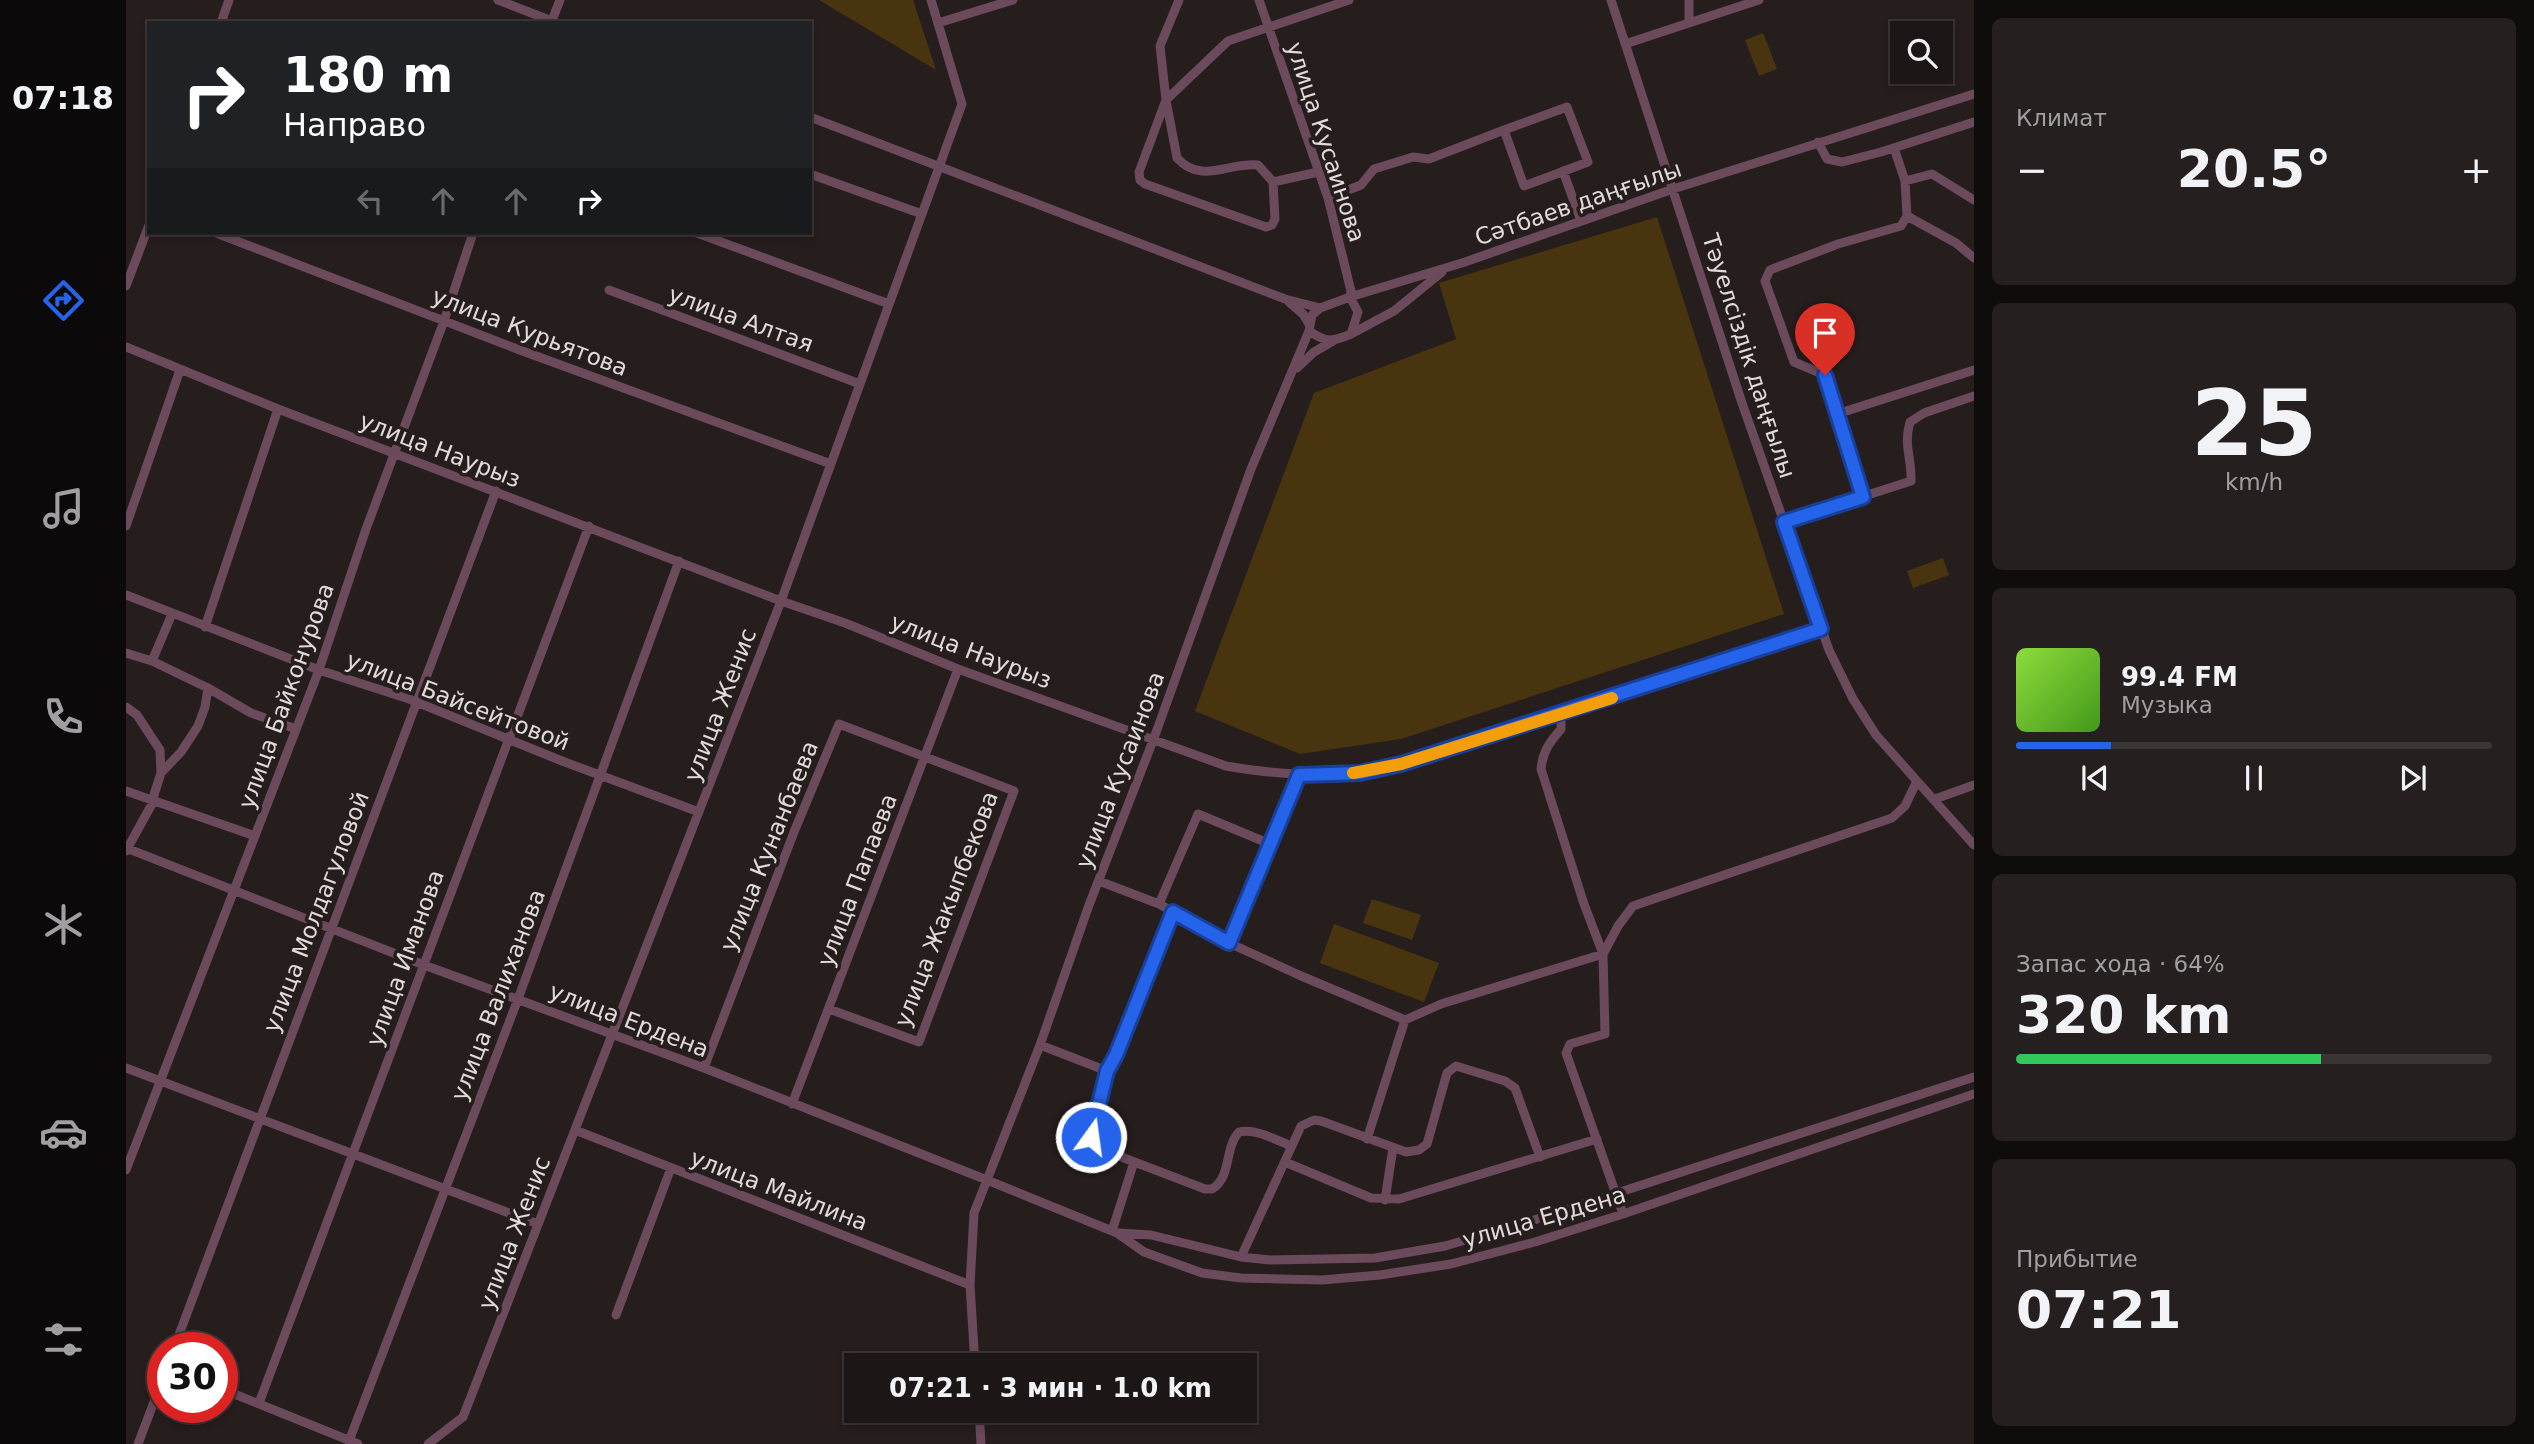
<!DOCTYPE html>
<html lang="ru">
<meta charset="utf-8">
<style>
body{margin:0;font-family:"DejaVu Sans",sans-serif;background:#251f1f;color:#f1f3f6;height:100vh;display:flex;flex-direction:column;font-size:26px;white-space:nowrap}
*{box-sizing:border-box;margin:0}
p{font-size:23px;color:#a09fa1}
.icon{flex:none;width:38px;height:38px;fill:none;stroke:currentColor;stroke-width:2;stroke-linecap:round;stroke-linejoin:round}
.map{position:relative;flex:1;overflow:hidden}
.side{display:flex;flex-direction:column;gap:18px;padding:18px;background:#0f0c0c;width:560px}
.side>*{flex:none}
.banner{position:absolute;left:21px;top:21px;width:665px;height:214px;border-radius:0px;box-shadow:0 4px 10px #0003,0 0 0 2px #3a3535;background:#202124;color:#fff;overflow:hidden}
.tools{position:absolute;left:1764px;top:21px;display:grid;gap:14px}
.tools a{display:grid;place-items:center;width:63px;height:63px;border-radius:0px;background:#1c1616;box-shadow:0 4px 10px #0003,0 0 0 2px #3a3535;font-size:35px}
.speed{position:absolute;left:21px;top:1332px;display:flex;gap:14px;font-size:35px;font-weight:700;text-align:center}
.speed>*{display:grid;place-content:center;width:91px;height:91px;border-radius:50%;background:#1c1616;box-shadow:0 4px 10px #0003,0 0 0 2px #3a3535;line-height:1}
.speed .limit{border:10px solid #d22;background:#fff;color:#111}
.pin{position:absolute;display:grid;place-items:center;width:60px;height:60px;color:#fff;margin:-72px -30px;border-radius:50% 50% 50% 0;rotate:-45deg;box-shadow:0 0 7px #0007}
.pin .icon{rotate:45deg}
.me{position:absolute;width:77px;margin:-38px;rotate:14deg;stroke-linejoin:round;filter:drop-shadow(0 0 5px #0008)}
.turn{display:flex;align-items:center;gap:24px;height:147px;padding:0 21px;font-size:32px}
.turn .icon{width:91px;height:91px;stroke-width:2.5}
.turn b{display:block;font-size:49px;line-height:60px}
.lanes{display:flex;align-items:center;height:66px;padding:0 21px;background:#0003;justify-content:center;gap:35px;direction:ltr}
.lanes .off{opacity:.35}
.big{font-size:52px;font-weight:600;line-height:1.1}
.side .widget{flex:1;display:flex;flex-direction:column;justify-content:center;gap:10px;min-width:0;padding:0 24px;border-radius:10px;background:#251f1f}
.side .dial{align-items:center;gap:0}
.dial b{font-size:91px;line-height:1}
.song{display:flex;align-items:center;gap:21px}
.cover{width:84px;height:84px;border-radius:10px;background:linear-gradient(135deg,hsl(90 70% 55%),hsl(100 70% 35%))}
.played{height:7px;border-radius:4px;background:linear-gradient(90deg,#2563eb 20%,#3a3535 20%)}
.keys{display:flex;justify-content:space-around;direction:ltr}
.heat{display:flex;justify-content:space-between;align-items:center;font-size:38px;direction:ltr}
.charge{height:10px;border-radius:5px;background:linear-gradient(90deg,#34c759 64%,#3a3535 0)}
.trip{position:absolute;left:718px;top:1353px;width:413px;height:70px;border-radius:0px;background:#1c1616;box-shadow:0 4px 10px #0003,0 0 0 2px #3a3535;font-weight:600;line-height:70px;text-align:center}
main{display:flex;flex:1;min-height:0}
.menu{display:flex;flex-direction:column;width:126px;justify-content:space-around;align-items:center;background:#0b0909;color:#a09fa1}
.menu .icon{width:49px;height:49px}
.menu .selected{color:#2563eb}
.menu b{font-size:32px;color:#f1f3f6}
.map>svg:first-child{display:block}
.green{fill:#483510}
.lines{fill:none;stroke-linecap:round;stroke-linejoin:round}
.minor{stroke:#6b4a5b;stroke-width:9}
.route-casing{stroke:#184099;stroke-width:18}
.route{stroke:#2563eb;stroke-width:12}
.slow{stroke:#f59e0b;stroke-width:12}
.labels{text-anchor:middle;stroke-width:7;stroke-linejoin:round;paint-order:stroke}
.street-label{font-size:23px;fill:#e2dbdb;stroke:#261d1d}
</style>
<main>
<nav class="menu">
<b>07:18</b>
<svg class="icon selected" aria-label="directions" viewBox="0 0 24 24"><path d="M12 3l9 9-9 9-9-9zM9 14v-3h6M13 9l2 2-2 2"/></svg>
<svg class="icon" aria-label="music" viewBox="0 0 24 24"><path d="M9 18V5l10-2v13"/><circle cx="6" cy="18" r="3"/><circle cx="16" cy="16" r="3"/></svg>
<svg class="icon" aria-label="phone" viewBox="0 0 24 24"><path d="M5 4h4l2 5-3 2q2 4 5 5l2-3 5 2v4C11 20 4 13 5 4z"/></svg>
<svg class="icon" aria-label="climate" viewBox="0 0 24 24"><path d="M12 3v18M4 7l16 10M4 17L20 7"/></svg>
<svg class="icon" aria-label="car" viewBox="0 0 24 24"><path d="M5 17H2v-5l4-1 3-4h7l3 4 3 1v5h-3M9 17h6M6 11h13"/><circle cx="7" cy="17" r="2"/><circle cx="17" cy="17" r="2"/></svg>
<svg class="icon" aria-label="filters" viewBox="0 0 24 24"><path d="M4 7h16M4 17h16"/><circle cx="9" cy="7" r="2"/><circle cx="15" cy="17" r="2"/></svg>
</nav>
<div class="map">
<svg width="1848" height="1444" viewBox="0 0 1848 1444">
<rect width="100%" height="100%" fill="#261d1d"/>
<!-- green -->
<path class="green" d="M693,0h94l23,70z
M1637,33l14,36 -18,7 -14,-36z
M1531,217l127,397 -383,125 -101,15 -105,-43 119,-318 142,-54 -17,-56z
M1817,558l6,17 -36,13 -6,-17z
M1246,899l49,16 -9,25 -49,-17z
M1208,924l105,39 -15,39 -104,-39z"/>
<g class="lines">
<!-- minor -->
<path class="minor" d="M372,0l59,23
M1053,0l-19,46 6,54 -27,72 1,8 5,4 121,43 6,-2 3,-6 -2,-37 45,-10
M1133,0l69,198 23,93 -1,6 115,-35 208,-73 301,-95
M1485,0l131,403 87,247 24,49 23,36 98,110
M1563,0v23
M95,23l8,-23
M425,23l9,-23
M812,23l75,-23
M1499,44l134,-44
M1441,107l21,55 -64,24 -20,-56z
M684,117l475,182 35,9 30,-11 8,15 -7,22c-19,8 -24,9 -42,-3l3,-16 8,-7
M1692,142l9,17 15,3 39,-10 93,-30
M1437,171l18,50
M684,174l112,40
M1779,181l27,-7 42,26
M1147,182l-15,-17c-30,-3 -56,20 -81,-7l-11,-58 62,-59 121,-41
M1202,198l33,-13 13,-16 39,-12 16,2 75,-29
M1781,216l49,27 18,15
M90,233l301,116 314,115
M571,233l192,71
M0,286l23,-61
M483,290l251,94
M1163,302l14,12 6,10
M1225,334l43,-23 48,-39
M0,347l152,62 503,192 64,22 113,46 268,97c65,11 111,12 175,-2l420,-135
M1171,368l17,-16 19,-11
M1711,414l137,-44
M1737,497l-38,-122 -31,-13 -29,-81 5,-11 68,-26 63,-18 6,-10 -2,-35 -11,-33
M1658,522l127,-41c1,-24 -8,-35 -1,-59l14,-9 50,-17
M0,526l54,-156
M0,595l193,75 90,29 153,62 137,51
M79,627l73,-218
M0,653l26,8 56,27 43,25 45,16
M26,661l20,-47
M0,707l11,8 23,35 1,23
M1435,714v15c-12,14 -18,22 -20,40l43,135 19,50 2,80 -35,10 -4,9 57,161
M0,791l129,45
M1809,799l39,-14
M26,801l9,-28 20,-21 17,-26 7,-19 3,-19
M0,848l298,117 280,103 283,112 130,53 27,19 58,21 39,5 81,2 58,-5 71,-11 84,-22 88,-28 351,-120
M0,851l27,-49
M973,881l60,23 70,39 70,32 106,45 36,-16 162,-50 15,-28 15,-20 259,-88 13,-12 12,-25
M1033,904l39,-90 72,30
M1103,943l70,-168
M914,1045l67,26 -16,66 7,11 107,41h7c20,-12 12,-41 27,-57 16,-4 37,8 52,14
M0,1068l412,156
M578,1068l90,-236 45,-108 175,67 -95,251 -90,-33
M981,1071l9,-16 57,-143
M666,1104l166,-435
M449,1130l395,155
M1241,1139l38,-119
M1159,1162l86,36 28,1 198,-60
M0,1170l193,-500 47,-141 78,-208 29,-88
M1259,1200l8,-52
M986,1231l22,-69
M993,1233l32,2 90,22 29,3 105,-2 70,-12 83,-24 446,-145
M1115,1257l60,-131 13,-6 7,1 85,31 13,-2 8,-6 20,-71 9,-7 49,15 10,7 25,69
M490,1315l55,-147
M48,1348c107,-286 214,-572 322,-857
M849,1365l-5,-80 4,-72 66,-168 49,-140 65,-167 97,-269 58,-138
M96,1389l136,55
M133,1403l330,-877
M853,1410l2,34
M223,1441l169,-442 161,-438
M12,1444l25,-66
M302,1444l35,-27 318,-816 181,-497 -31,-104"/>
</g>
<g class="lines">
<defs>
<path id="route" d="M965,1137l16,-66 9,-16 57,-143 56,31 70,-168 61,-2 41,-9 420,-135 -37,-107 79,-25 -38,-122"/>
</defs>
<!-- route casing -->
<use href="#route" class="route-casing"/>
<!-- route -->
<use href="#route" class="route"/>
<!-- slow -->
<path class="slow" d="M1227,773l48,-9 211,-66"/>
</g>
<g class="labels">
<!-- street labels -->
<g class="street-label">
<text transform="translate(1200 142) rotate(72)" y="8">улица Кусаинова</text>
<text transform="translate(1452 203) rotate(-19)" y="8">Сәтбаев даңғылы</text>
<text transform="translate(615 319) rotate(20)" y="8">улица Алтая</text>
<text transform="translate(404 332) rotate(21)" y="8">улица Курьятова</text>
<text transform="translate(1623 356) rotate(72)" y="8">Тәуелсіздік даңғылы</text>
<text transform="translate(314 450) rotate(21)" y="8">улица Наурыз</text>
<text transform="translate(845 651) rotate(21)" y="8">улица Наурыз</text>
<text transform="translate(160 696) rotate(-70)" y="8">улица Байконурова</text>
<text transform="translate(332 701) rotate(21)" y="8">улица Байсейтовой</text>
<text transform="translate(594 705) rotate(-69)" y="8">улица Женис</text>
<text transform="translate(994 770) rotate(-69)" y="8">улица Кусаинова</text>
<text transform="translate(643 846) rotate(-68)" y="8">улица Кунанбаева</text>
<text transform="translate(731 880) rotate(-69)" y="8">улица Папаева</text>
<text transform="translate(820 909) rotate(-69)" y="8">улица Жакыпбекова</text>
<text transform="translate(190 912) rotate(-69)" y="8">улица Молдагуловой</text>
<text transform="translate(279 958) rotate(-70)" y="8">улица Иманова</text>
<text transform="translate(372 995) rotate(-69)" y="8">улица Валиханова</text>
<text transform="translate(503 1020) rotate(21)" y="8">улица Ердена</text>
<text transform="translate(653 1190) rotate(21)" y="8">улица Майлина</text>
<text transform="translate(1418 1217) rotate(-16)" y="8">улица Ердена</text>
<text transform="translate(388 1233) rotate(-69)" y="8">улица Женис</text>
</g>
</g>
</svg>
<div class="tools">
<a><svg class="icon" aria-label="search" viewBox="0 0 24 24"><circle cx="10" cy="10" r="6"/><path d="M15 15l6 6"/></svg></a>
</div>
<div class="speed"><div class="limit">30</div></div>
<div class="pin" style="left:1699px;top:375px;background:#d93025"><svg class="icon" aria-label="arrive" viewBox="0 0 24 24"><path d="M6 21V4h12l-3 4 3 4H6"/></svg></div>
<svg class="me" style="left:965px;top:1137px" viewBox="-20 -20 40 40"><circle r="17" fill="#2563eb" stroke="#fff" stroke-width="3"/><path d="M0-11L8 9 0 5-8 9z" fill="#fff"/></svg>
<div class="trip">07:21 · 3 мин · 1.0 km</div>
<div class="banner">
<div class="turn"><svg class="icon" aria-label="right" viewBox="0 0 24 24"><path d="M7 20v-9h11M14 6l5 5-5 5"/></svg><div><b>180 m</b>Направо</div></div>
<div class="lanes"><svg class="icon off" aria-label="left" viewBox="0 0 24 24"><path d="M17 20v-9H6M10 6l-5 5 5 5"/></svg><svg class="icon off" aria-label="ahead" viewBox="0 0 24 24"><path d="M12 20V5M6 11l6-6 6 6"/></svg><svg class="icon off" aria-label="ahead" viewBox="0 0 24 24"><path d="M12 20V5M6 11l6-6 6 6"/></svg><svg class="icon" aria-label="right" viewBox="0 0 24 24"><path d="M7 20v-9h11M14 6l5 5-5 5"/></svg></div>
</div>
</div>
<section class="side">
<div class="widget"><p>Климат</p>
<div class="heat"><a>−</a><b class="big">20.5°</b><a>+</a></div>
</div>
<div class="widget dial"><b>25</b><p>km/h</p></div>
<div class="widget">
<div class="song"><i class="cover"></i><div><b>99.4 FM</b><p>Музыка</p></div></div>
<div class="played"></div>
<div class="keys"><svg class="icon" aria-label="previous" viewBox="0 0 24 24"><path d="M18 5L8 12l10 7zM5 5v14"/></svg><svg class="icon" aria-label="pause" viewBox="0 0 24 24"><path d="M8 5v14M16 5v14"/></svg><svg class="icon" aria-label="next" viewBox="0 0 24 24"><path d="M6 5l10 7-10 7zM19 5v14"/></svg></div>
</div>
<div class="widget"><p>Запас хода · 64%</p><b class="big">320 km</b><div class="charge"></div></div>
<div class="widget"><p>Прибытие</p><b class="big">07:21</b></div>
</section>
</main>
